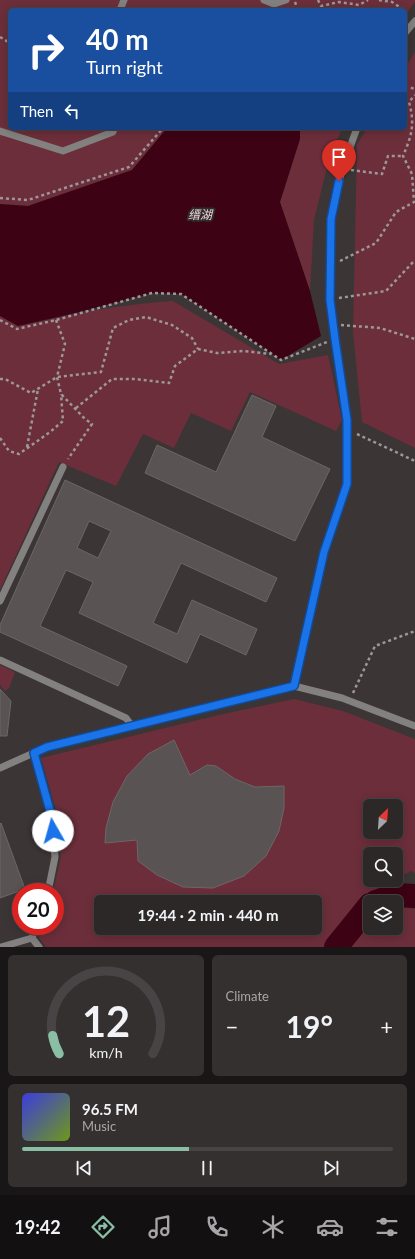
<!DOCTYPE html>
<meta charset="utf-8">
<style>
body{margin:0;font-family:Lato,"Noto Sans SC",sans-serif;background:#343030;color:#f1f3f6;height:100vh;display:flex;flex-direction:column;font-size:15px;white-space:nowrap}
*{box-sizing:border-box;margin:0}
p{font-size:13px;color:#a6a6a8}
.icon{flex:none;width:22px;height:22px;fill:none;stroke:currentColor;stroke-width:2;stroke-linecap:round;stroke-linejoin:round}
.map{position:relative;height:947px;overflow:hidden}
.panel{display:flex;flex-direction:column;gap:8px;padding:8px;background:#181616;flex:1}
.panel>*{flex:none}
.top-card{position:absolute;left:8px;top:8px;width:399px;height:122px;border-radius:6px;box-shadow:0 2px 10px #0003,0 0 0 1px #484445;background:#1a4fa0;color:#fff;overflow:hidden}
.needle{width:26px;rotate:25deg}
.tools{position:absolute;left:363px;top:799px;display:grid;gap:8px}
.tools a{display:grid;place-items:center;width:40px;height:40px;border-radius:6px;background:#2c2828;box-shadow:0 2px 10px #0003,0 0 0 1px #484445;font-size:20px}
.speed{position:absolute;left:12px;top:883px;display:flex;gap:8px;font-size:20px;font-weight:700;text-align:center}
.speed>*{display:grid;place-content:center;width:52px;height:52px;border-radius:50%;background:#2c2828;box-shadow:0 2px 10px #0003,0 0 0 1px #484445;line-height:1}
.speed .limit{border:6px solid #d22;background:#fff;color:#111}
.pin{position:absolute;display:grid;place-items:center;width:34px;height:34px;color:#fff;margin:-41px -17px;border-radius:50% 50% 50% 0;rotate:-45deg;box-shadow:0 0 4px #0007}
.pin .icon{rotate:45deg}
.me{position:absolute;width:44px;margin:-22px;rotate:353deg;stroke-linejoin:round;filter:drop-shadow(0 0 3px #0008)}
.turn{display:flex;align-items:center;gap:14px;height:84px;padding:0 12px;font-size:18px}
.turn .icon{width:52px;height:52px;stroke-width:2.5}
.turn b{display:block;font-size:28px;line-height:34px}
.then{display:flex;align-items:center;height:38px;padding:0 12px;background:#0003;gap:8px;font-size:15px}
.big{font-size:30px;font-weight:700;line-height:1.1}
.panel .tile{flex:1;display:flex;flex-direction:column;justify-content:center;gap:6px;min-width:0;padding:0 14px;border-radius:6px;background:#343030}
.panel .dial{align-items:center;gap:0}
.dial svg{height:104px;overflow:visible;fill:none;stroke:#484445;stroke-width:7;stroke-linecap:round;text-anchor:middle}
.dial text{fill:#f1f3f6;stroke:none}
.song{display:flex;align-items:center;gap:12px}
.cover{width:48px;height:48px;border-radius:6px;background:linear-gradient(135deg,hsl(240 70% 55%),hsl(80 70% 35%))}
.played{height:4px;border-radius:2px;background:linear-gradient(90deg,#8abfa5 45%,#484445 45%)}
.keys{display:flex;justify-content:space-around;direction:ltr}
.heat{display:flex;justify-content:space-between;align-items:center;font-size:22px;direction:ltr}
.panel .tiles{flex:1;display:grid;gap:8px;grid-template-columns:1fr 1fr}
.tile:last-child{grid-column:span 2}
.trip{position:absolute;left:94px;top:895px;width:228px;height:40px;border-radius:6px;background:#2c2828;box-shadow:0 2px 10px #0003,0 0 0 1px #484445;font-weight:700;line-height:40px;text-align:center}
.dock{display:flex;height:64px;justify-content:space-around;align-items:center;background:#121010;color:#a6a6a8}
.dock .icon{width:28px;height:28px}
.dock .current{color:#8abfa5}
.dock b{font-size:18px;color:#f1f3f6}
.map>svg:first-child{display:block}
.green{fill:#6c2e3b;fill-rule:evenodd}
.water{fill:#3d0315}
.lines{fill:none;stroke-linecap:round;stroke-linejoin:round}
.river{stroke:#3d0315;stroke-width:24}
.building{fill:#595353;stroke:#6d6667;fill-rule:evenodd}
.path{stroke:#9c9798;stroke-width:2.5;stroke-dasharray:3 3;stroke-linecap:butt}
.lane{stroke:#838080;stroke-width:7}
.route-casing{stroke:#114b97;stroke-width:10}
.route{stroke:#1a73e8;stroke-width:7}
.labels{text-anchor:middle;stroke-width:4;stroke-linejoin:round;paint-order:stroke}
.water-label{font-size:12px;font-style:italic;fill:#efd6d9;stroke:#312b2c}
</style>
<div class="map">
<svg width="415" height="947" viewBox="0 0 415 947">
<rect width="100%" height="100%" fill="#3b3536"/>
<!-- green -->
<path class="green" d="M0,0h415v2l-10,13v-5h-395v118h157l-35,42 -104,36 -28,-2z
M415,52v396l-53,-26 -9,-90 4,-187 10,-17h38v-60z
M300,128h42l-14,35 -14,57 -4,71 -30,-89 20,-63z
M173,301l106,63 49,-9 14,65 -6,11 -86,-39 -19,39 -40,-18 -17,35 -31,-14 -27,52 -57,-24 -59,128v-274l18,10c51,-11 102,-22 155,-25z
M0,665l15,7 -6,16 -4,3 -5,-6z
M294,699l49,12 72,28v134l-4,-2 -15,8v-25h-26v26h25l-22,12 -47,55h-280l-7,-9 4,-12h12v-34h-2l8,-35 -3,-40 -17,-59 178,-43zM370,806h26v26h-26zM101,902h214v26h-214z
M399,907l16,2v38h-70l14,-17 11,-10v8h26v-20z"/>
<!-- water -->
<path class="water" d="M167,128h133v11l-20,63 30,89 11,45 -40,24 -100,-66 -29,-1 -68,18 -66,15 -18,-10v-112l28,2 104,-36z"/>
<g class="lines">
<!-- river -->
<path class="river" d="M376,902l21,-7 18,1
M336,947l34,-42"/>
</g>
<!-- building -->
<path class="building" d="M252,395l24,11 -14,31 68,32 -35,72 -150,-68 12,-28 59,27z
M65,480l212,98 -11,24 -85,-39 -28,60 24,11 15,-34 65,29 -11,26 -46,-21 -13,29 -108,-50 14,-31 -27,-12 -26,56 87,40 -9,20 -118,-54v-7zM89,521l22,10 -13,27 -21,-10z
M0,689l11,12 -4,35h-7z
M174,740l16,35 17,-10 9,1 19,13 20,8 29,-1v22l-5,23 -13,25 -22,20 -31,12 -30,-1 -26,-12 -19,-14 -1,-21 -32,3 1,-15 7,-26 14,-26 21,-22z
M1,823l24,66 -25,9v-74z"/>
<g class="lines">
<!-- path -->
<path class="path" d="M318,0l3,6 18,-4 20,3 9,-5
M379,0l13,2 12,8
M295,2l3,8
M317,10l4,-4
M0,37l10,6
M405,86l10,3
M351,170l31,4 6,-18h15
M0,198l28,2 101,-33 34,-39
M340,261l36,-18 20,-31 18,-10 -2,-28 -9,-18c9,-21 12,-32 6,-54l6,-7
M339,298l47,-7 29,-31
M0,320l17,9 39,-9 96,-27 29,1 100,66 46,-18
M56,320l9,24 -8,33 4,17 24,25 7,5 -24,35
M341,325l39,3 35,11
M0,379h5l26,14 26,-16 44,-5 12,-44 16,-8 17,-3 26,8 20,13 6,11
M76,408l36,-29h23l34,4 6,-17 23,-17 19,4 27,-2 27,3
M357,434l58,27
M0,438l9,13 10,3 31,-22 13,-11 -2,-27
M27,447l11,-58
M353,693l22,-47 40,-15"/>
<!-- lane -->
<path class="lane" d="M264,0l10,4 12,-4
M120,10l4,-10
M405,33l10,-12
M0,131l63,20 50,-19 1,-4
M0,601l63,-134
M0,660l126,58 6,8
M294,686l30,-134 23,-68v-64l-12,-81 -5,-39 1,-81 11,-50 15,-41
M34,753l18,65 3,39 -7,35
M0,768l47,-21 247,-61 48,12 73,28
M32,938l7,9
M1,947l31,-9 4,-12"/>
</g>
<g class="lines">
<defs>
<path id="route" d="M53,831l-1,-13 -18,-65 13,-6 247,-61 30,-134 23,-68v-64l-12,-81 -5,-39 1,-81 8,-38"/>
</defs>
<!-- route casing -->
<use href="#route" class="route-casing"/>
<!-- route -->
<use href="#route" class="route"/>
</g>
<g class="labels">
<!-- water labels -->
<g class="water-label">
<text x="200" y="219">缙湖</text>
</g>
</g>
</svg>
<div class="tools">
<a><svg class="needle" viewBox="-14 -14 28 28"><path d="M0-13l5 13h-10z" fill="#e53935"/><path d="M0 13l5-13h-10z" fill="#a6a6a8"/></svg></a>
<a><svg class="icon" aria-label="search" viewBox="0 0 24 24"><circle cx="10" cy="10" r="6"/><path d="M15 15l6 6"/></svg></a>
<a><svg class="icon" aria-label="layers" viewBox="0 0 24 24"><path d="M12 4l9 5-9 5-9-5zM3 14l9 5 9-5"/></svg></a>
</div>
<div class="speed"><div class="limit">20</div></div>
<div class="pin" style="left:339px;top:181px;background:#d93025"><svg class="icon" aria-label="arrive" viewBox="0 0 24 24"><path d="M6 21V4h12l-3 4 3 4H6"/></svg></div>
<svg class="me" style="left:53px;top:831px" viewBox="-20 -20 40 40"><circle r="19" fill="#fff"/><path d="M0-13L10 11 0 6-10 11z" fill="#1a73e8"/></svg>
<div class="trip">19:44 · 2 min · 440 m</div>
<div class="top-card">
<div class="turn"><svg class="icon" aria-label="right" viewBox="0 0 24 24"><path d="M7 20v-9h11M14 6l5 5-5 5"/></svg><div><b>40 m</b>Turn right</div></div>
<div class="then">Then<svg class="icon" aria-label="left" viewBox="0 0 24 24"><path d="M17 20v-9H6M10 6l-5 5 5 5"/></svg></div>
</div>
</div>
<section class="panel">
<div class="tiles">
<div class="tile dial"><svg viewBox="0 0 100 80">
<path d="M14 69A42 42 0 1 1 86 69"/>
<path d="M14 69A42 42 0 0 1 9 55" stroke="#8abfa5"/>
<text x="50" y="56" font-size="32" font-weight="700">12</text>
<text x="50" y="72" font-size="11">km/h</text>
</svg></div>
<div class="tile"><p>Climate</p>
<div class="heat"><a>−</a><b class="big">19°</b><a>+</a></div>
</div>
<div class="tile">
<div class="song"><i class="cover"></i><div><b>96.5 FM</b><p>Music</p></div></div>
<div class="played"></div>
<div class="keys"><svg class="icon" aria-label="previous" viewBox="0 0 24 24"><path d="M18 5L8 12l10 7zM5 5v14"/></svg><svg class="icon" aria-label="pause" viewBox="0 0 24 24"><path d="M8 5v14M16 5v14"/></svg><svg class="icon" aria-label="next" viewBox="0 0 24 24"><path d="M6 5l10 7-10 7zM19 5v14"/></svg></div>
</div>
</div>
</section>
<nav class="dock">
<b>19:42</b>
<svg class="icon current" aria-label="directions" viewBox="0 0 24 24"><path d="M12 3l9 9-9 9-9-9zM9 14v-3h6M13 9l2 2-2 2"/></svg>
<svg class="icon" aria-label="music" viewBox="0 0 24 24"><path d="M9 18V5l10-2v13"/><circle cx="6" cy="18" r="3"/><circle cx="16" cy="16" r="3"/></svg>
<svg class="icon" aria-label="phone" viewBox="0 0 24 24"><path d="M5 4h4l2 5-3 2q2 4 5 5l2-3 5 2v4C11 20 4 13 5 4z"/></svg>
<svg class="icon" aria-label="climate" viewBox="0 0 24 24"><path d="M12 3v18M4 7l16 10M4 17L20 7"/></svg>
<svg class="icon" aria-label="car" viewBox="0 0 24 24"><path d="M5 17H2v-5l4-1 3-4h7l3 4 3 1v5h-3M9 17h6M6 11h13"/><circle cx="7" cy="17" r="2"/><circle cx="17" cy="17" r="2"/></svg>
<svg class="icon" aria-label="filters" viewBox="0 0 24 24"><path d="M4 7h16M4 17h16"/><circle cx="9" cy="7" r="2"/><circle cx="15" cy="17" r="2"/></svg>
</nav>
